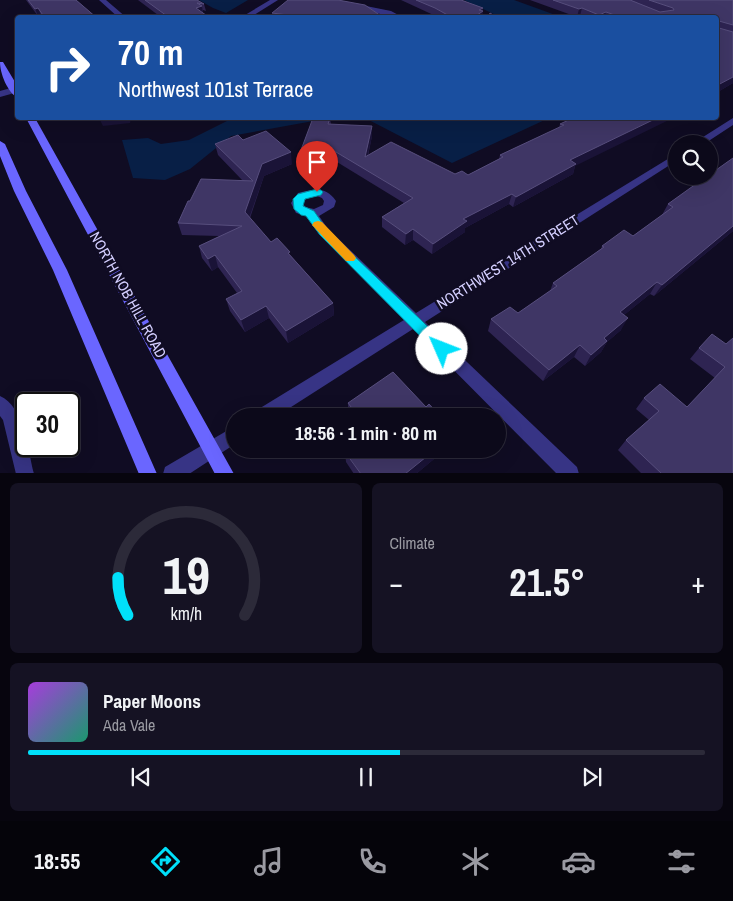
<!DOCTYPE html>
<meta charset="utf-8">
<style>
body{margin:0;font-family:"Archivo Narrow",sans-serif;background:#151223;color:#f1f3f6;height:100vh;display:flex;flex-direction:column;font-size:19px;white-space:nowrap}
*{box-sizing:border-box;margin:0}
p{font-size:16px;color:#9a9aa2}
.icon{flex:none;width:28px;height:28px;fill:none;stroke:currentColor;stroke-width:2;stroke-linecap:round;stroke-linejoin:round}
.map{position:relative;height:473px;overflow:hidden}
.details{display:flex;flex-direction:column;gap:10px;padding:10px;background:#07050e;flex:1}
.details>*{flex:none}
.guide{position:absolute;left:15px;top:15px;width:704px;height:105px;border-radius:5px;box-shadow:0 5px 20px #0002,0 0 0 1px #2c2a39;background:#1a4fa0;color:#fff;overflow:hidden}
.buttons{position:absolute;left:668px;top:135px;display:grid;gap:10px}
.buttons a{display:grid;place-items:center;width:50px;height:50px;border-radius:50%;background:#0c091a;box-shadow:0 5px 20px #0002,0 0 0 1px #2c2a39;font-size:25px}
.speed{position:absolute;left:15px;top:392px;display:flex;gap:10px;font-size:25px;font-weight:700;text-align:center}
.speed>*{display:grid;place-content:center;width:65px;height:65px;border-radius:50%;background:#0c091a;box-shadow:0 5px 20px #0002,0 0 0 1px #2c2a39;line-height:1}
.speed .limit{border:2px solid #111;border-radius:8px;background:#fff;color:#111}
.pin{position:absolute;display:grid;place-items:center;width:42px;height:42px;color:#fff;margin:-51px -21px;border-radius:50% 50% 50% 0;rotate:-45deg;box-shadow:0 0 5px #0007}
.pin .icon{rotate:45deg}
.me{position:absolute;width:55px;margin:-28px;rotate:314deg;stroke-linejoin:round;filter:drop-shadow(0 0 4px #0008)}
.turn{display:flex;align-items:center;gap:18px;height:105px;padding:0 20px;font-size:22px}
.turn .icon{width:65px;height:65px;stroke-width:2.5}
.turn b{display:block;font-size:35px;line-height:42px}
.big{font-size:38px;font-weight:700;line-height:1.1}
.details .card{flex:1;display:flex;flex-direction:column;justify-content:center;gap:8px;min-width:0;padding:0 18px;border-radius:8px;background:#151223}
.details .dial{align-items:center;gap:0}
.dial svg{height:130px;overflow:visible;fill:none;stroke:#2c2a39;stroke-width:7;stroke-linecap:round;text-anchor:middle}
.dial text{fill:#f1f3f6;stroke:none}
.song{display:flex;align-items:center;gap:15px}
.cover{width:60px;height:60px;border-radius:8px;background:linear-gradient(135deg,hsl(280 70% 55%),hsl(160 70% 35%))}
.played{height:5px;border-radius:2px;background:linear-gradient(90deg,#00e0fa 55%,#2c2a39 55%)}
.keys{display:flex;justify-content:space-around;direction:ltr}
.heat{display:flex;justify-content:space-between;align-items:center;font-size:28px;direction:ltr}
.details .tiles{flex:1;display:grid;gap:10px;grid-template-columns:1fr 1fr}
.card:last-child{grid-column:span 2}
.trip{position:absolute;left:226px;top:408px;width:280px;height:50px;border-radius:25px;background:#0c091a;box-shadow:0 5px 20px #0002,0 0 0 1px #2c2a39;font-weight:700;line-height:50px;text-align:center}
.tabs{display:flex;height:80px;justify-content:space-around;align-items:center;background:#05040a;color:#9a9aa2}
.tabs .icon{width:35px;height:35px}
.tabs .on{color:#00e0fa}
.tabs b{font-size:22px;color:#f1f3f6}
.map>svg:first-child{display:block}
.water{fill:#081f46}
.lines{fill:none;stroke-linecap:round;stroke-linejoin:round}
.street{fill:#373485;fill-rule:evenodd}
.secondary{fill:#6a66ff;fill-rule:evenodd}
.wall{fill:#2e2452}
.shaded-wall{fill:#1a1337}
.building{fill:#3f3665;stroke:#574e7d}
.route{fill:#00e0fa;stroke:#0092a2}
.slow{fill:#f59e0b}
.labels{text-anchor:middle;stroke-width:5;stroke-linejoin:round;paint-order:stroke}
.street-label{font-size:15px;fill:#d4cfff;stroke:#100c23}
</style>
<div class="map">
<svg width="733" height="474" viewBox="0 0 733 474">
<rect width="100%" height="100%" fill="#100c23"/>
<!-- water -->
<path class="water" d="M199,0h49l-22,13 -13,-5z
M464,0h50l47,17h-61z
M233,118h97l-99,18 -41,33 -25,11 -32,-2 -11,-38 26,-2 13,6 28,-4z
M365,118h184l-97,45z"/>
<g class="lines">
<!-- street -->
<path class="street" d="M99,0h7l21,18h-8z
M270,0h8l-29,18h-9z
M356,4l35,7 13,7c-12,0 -37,-8 -50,-11v-2z
M18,86v6l-18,5v-6z
M733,118v7l-29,19h-12z
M676,154v7l-251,161 152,145 2,7h-22l-144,-145 -136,87h-22l2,-6 147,-90 -84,-85 -15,-20 -9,-2 -5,-10 7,-10c16,-4 28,-7 38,8l-2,6 -15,9 9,13 88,84zM317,196l5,2 2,3 -1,4 -9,4 -9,-2 -2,-4 3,-4z
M0,396c24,10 28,55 34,78h-18l-13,-54 -3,-4z
M235,426v18l-46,30h-26l2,-7z"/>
<!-- secondary -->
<path class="secondary" d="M0,62h3l15,25v11c-11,-6 -18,-25 -18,-36z
M26,118h9l199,356h-19z
M0,141l5,3 21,47 41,79 90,204h-18l-86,-204 -39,-79 -14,-35z"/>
</g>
<!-- wall -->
<path class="wall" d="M26,0h50l21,18h-54l-2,-3 -3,1z
M138,0h59l7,4 2,7 -3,-1v3l7,5h-48z
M401,0h60l22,8 -1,10h-42z
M530,0h203v83l-17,10v-75h-134l-2,-2 -3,1z
M272,13l112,5h-112z
M330,118l1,6 41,2v10l-4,20 87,18 13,1 31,-16 1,-4 59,-27 1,-4 13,-6 2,48 -2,8 -60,33 -4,-3 -44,24v4l-33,22 -19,-14 -8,5 -23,-18v-10l22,-14 -67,-41 -35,-2 -1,-10z
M243,140l49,24 -28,12 -14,42 21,24 20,14 42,47 1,12 -46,28 -19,-25 -24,14 -15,-21 -4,-12 11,-6 -19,-26 -6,4 -10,-13 -3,-12 20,-10 -37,-1 -4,-12 12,-22 53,-20 -25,-26 -3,-11z
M733,158v73l-79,65 -4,-2 -26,21 -3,15 -14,12 -6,10 -16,14 -11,-9 -31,24 -55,-50 3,-12 27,-6 32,-22 3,-8 48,-34 1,-3 31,-10 29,-21 6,-11z
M726,344l7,130h-91l-24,-24 8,-10 23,-20 -13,-11 8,-11 43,9 28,-29 -25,-19 9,-11z
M348,403l78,4 14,9h-90l-2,-2z
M446,449l-30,25h-62l-8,-12 -1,-10z"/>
<!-- shaded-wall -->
<path class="shaded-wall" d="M202,6l1,7 -7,-5z
M38,8l3,7 -3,1 -3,-7z
M483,8l-1,10h-9l6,-8z
M582,8l-2,8 -3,1 2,-8z
M606,12l-2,6h-6l1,-3z
M733,77v6l-17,10v-7z
M99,118h46l-14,1 -1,4 -27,3z
M657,118h16l-98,48 -2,8 -60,33 3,-10 54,-37z
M372,126v10l-7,31v-10z
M291,152l1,12 -28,12 -17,48 -2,-12 17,-48z
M512,194l-3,10 -44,24v4l-33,22 1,-10 30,-25z
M733,226v5l-79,65 8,-11z
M413,229v11l-8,5 1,-11z
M215,255l3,12 -6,4 -4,-12z
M657,282l-7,12 -37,30 7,-12z
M333,303l1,12 -46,28 -2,-12z
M266,306l3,12 -24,14 -4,-12z
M628,318l-7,12 -14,12 -6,10 -16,14 6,-11 13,-17z
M580,345l-6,12 -31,24 6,-11z
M436,449h10l-30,25h-11z"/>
<!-- building -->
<path class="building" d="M28,0h48l21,18h-52l-7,-10 -3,1z
M145,0h52l7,4 -7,-1 5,3 -6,2 14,10h-37l-3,-3 -3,1z
M288,0h50l27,5 19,13h-72l-40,-5z
M416,0h45l22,8 -4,2 4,1 -10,7h-20l-18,-10z
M553,0h77l30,12 14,-2 -1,-2 -24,-8h84v25l-14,-4v7l14,4v45l-17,9v-68h-93l-17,-6 -7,3 -17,-7 -3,1z
M490,13l8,5h-11z
M313,118h17l-2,6 44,2 -7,31 26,-15 64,32 7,-3 6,4 35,-18 -3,-2 64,-30 -4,-1 13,-6h84l-87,42 6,4 -60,33 -4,-3 -49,25 4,2 -34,23 -20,-15 -7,5 -24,-17 31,-19 -77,-46 -35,-2z
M266,131l25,21 -29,12 -17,48 26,30 6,-4 13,14 -2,1 45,50 -47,28 -20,-25 -25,14 -15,-21 16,-8 -27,-36 -7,4 -9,-13 43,-20 -64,-3 10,-22h2l11,-22 52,2 -38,-37 23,-9 5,5z
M733,158v68l-71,59 -5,-3 -37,30 8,6 -24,20 3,3 -16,14 -11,-10 -31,25 -58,-51 19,-12 8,6 39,-27 -4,-3 51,-36 -2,-1 22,-16 9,6 40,-29 -5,-3 39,-28h2v-1z
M712,334l14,10 7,-6v136h-71l-36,-34 33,-29 -15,-13 16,-14 27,23 38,-40 -26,-19z
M393,372l33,35 3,-3 11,12h-82l-10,-13z
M350,449h86l-31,25h-44l-16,-22z"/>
<!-- route -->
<path class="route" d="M317,189l4,1 2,2 -2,3 -16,4 -2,7 11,5 13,19 120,115 2,4 -2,4 -5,2 -5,-2 -117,-118 -14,-19 -5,-1 -7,-6 -1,-10 5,-5z"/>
<!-- slow -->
<path class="slow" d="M318,221l4,1 32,33 2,3 -2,3h-8l-32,-34 -2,-2 2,-3z"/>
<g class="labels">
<!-- street labels -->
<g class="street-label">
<text transform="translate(508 262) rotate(-32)" y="5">NORTHWEST 14TH STREET</text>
<text transform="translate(128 295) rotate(61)" y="5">NORTH NOB HILL ROAD</text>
</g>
</g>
</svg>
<div class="buttons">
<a><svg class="icon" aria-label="search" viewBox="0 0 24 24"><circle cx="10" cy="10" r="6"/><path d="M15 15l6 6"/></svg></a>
</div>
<div class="speed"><div class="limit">30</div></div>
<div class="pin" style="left:317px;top:192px;background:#d93025"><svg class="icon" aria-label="arrive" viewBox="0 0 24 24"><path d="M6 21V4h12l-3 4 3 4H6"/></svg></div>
<svg class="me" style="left:442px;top:349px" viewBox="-20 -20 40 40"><circle r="19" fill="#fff"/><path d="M0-13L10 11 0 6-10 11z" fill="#00e0fa"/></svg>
<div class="trip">18:56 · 1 min · 80 m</div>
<div class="guide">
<div class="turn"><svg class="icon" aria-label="right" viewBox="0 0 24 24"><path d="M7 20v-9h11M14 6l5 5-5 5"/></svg><div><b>70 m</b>Northwest 101st Terrace</div></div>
</div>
</div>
<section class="details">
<div class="tiles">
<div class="card dial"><svg viewBox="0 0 100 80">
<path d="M14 69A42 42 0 1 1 86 69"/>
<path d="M14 69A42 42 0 0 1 8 46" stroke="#00e0fa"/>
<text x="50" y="56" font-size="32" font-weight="700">19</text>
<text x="50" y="72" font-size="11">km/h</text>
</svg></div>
<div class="card"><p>Climate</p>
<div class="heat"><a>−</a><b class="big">21.5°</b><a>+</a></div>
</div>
<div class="card">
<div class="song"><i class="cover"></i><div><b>Paper Moons</b><p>Ada Vale</p></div></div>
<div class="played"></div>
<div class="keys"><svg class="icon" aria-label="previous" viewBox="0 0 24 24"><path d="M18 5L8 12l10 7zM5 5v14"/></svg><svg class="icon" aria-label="pause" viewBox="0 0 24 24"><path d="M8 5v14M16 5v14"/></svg><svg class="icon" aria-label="next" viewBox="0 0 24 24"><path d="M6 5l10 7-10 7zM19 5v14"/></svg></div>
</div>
</div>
</section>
<nav class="tabs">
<b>18:55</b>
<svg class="icon on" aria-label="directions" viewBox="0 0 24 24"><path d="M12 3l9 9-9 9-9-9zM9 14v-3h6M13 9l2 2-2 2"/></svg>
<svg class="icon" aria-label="music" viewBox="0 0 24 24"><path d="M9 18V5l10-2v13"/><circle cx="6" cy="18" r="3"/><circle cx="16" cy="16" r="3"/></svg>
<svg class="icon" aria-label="phone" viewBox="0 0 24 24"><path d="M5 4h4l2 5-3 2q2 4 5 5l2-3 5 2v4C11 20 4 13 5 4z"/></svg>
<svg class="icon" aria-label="climate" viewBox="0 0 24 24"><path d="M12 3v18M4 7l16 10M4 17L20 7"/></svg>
<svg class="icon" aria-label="car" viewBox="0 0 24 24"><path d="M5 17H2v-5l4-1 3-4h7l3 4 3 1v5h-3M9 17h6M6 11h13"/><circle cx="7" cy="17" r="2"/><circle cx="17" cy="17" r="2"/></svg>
<svg class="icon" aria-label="filters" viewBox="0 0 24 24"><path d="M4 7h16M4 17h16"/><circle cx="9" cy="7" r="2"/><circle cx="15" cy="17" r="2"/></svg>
</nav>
